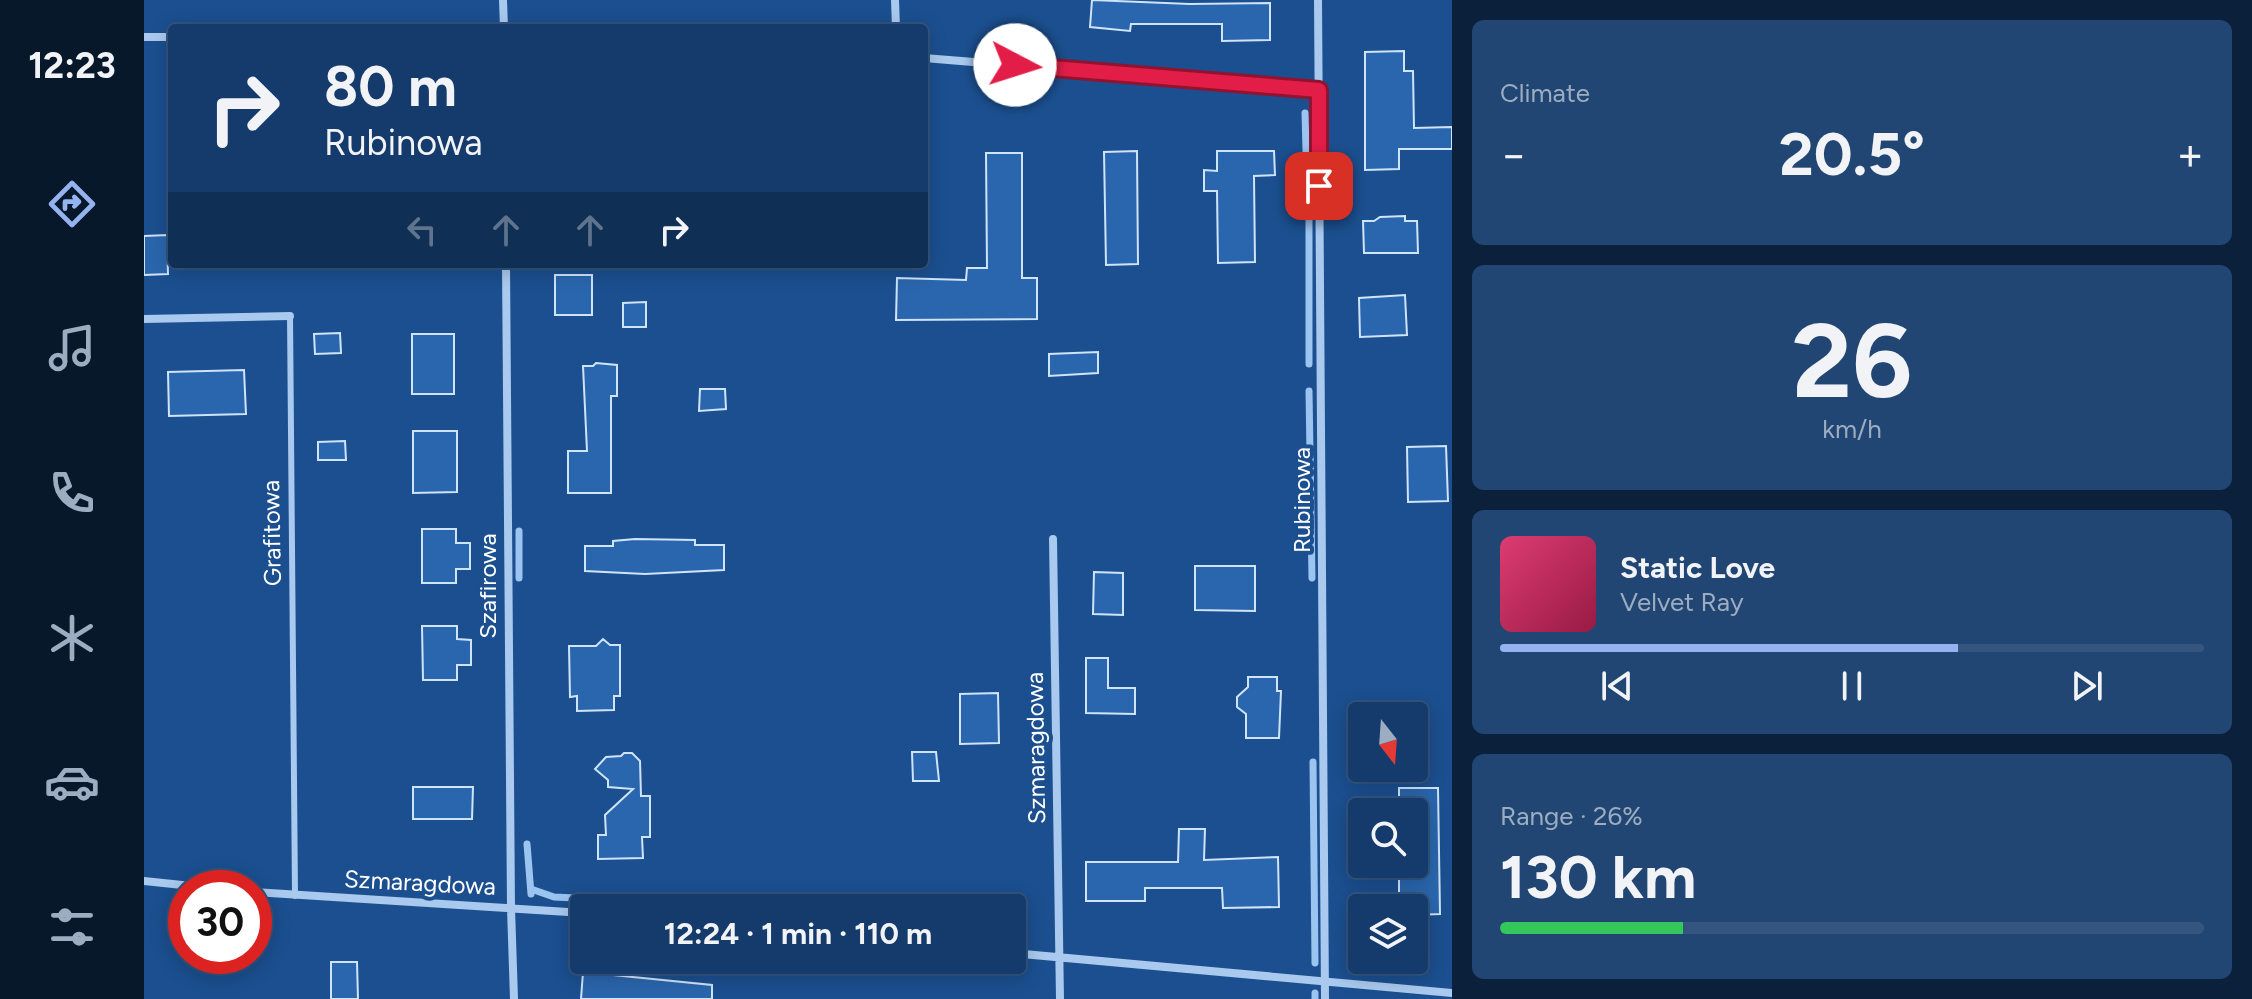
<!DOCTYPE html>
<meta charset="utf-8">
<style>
body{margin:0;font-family:Figtree,sans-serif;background:#214673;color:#f1f3f6;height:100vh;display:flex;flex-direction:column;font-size:30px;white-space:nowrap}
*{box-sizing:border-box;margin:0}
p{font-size:26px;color:#9dadc1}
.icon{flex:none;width:44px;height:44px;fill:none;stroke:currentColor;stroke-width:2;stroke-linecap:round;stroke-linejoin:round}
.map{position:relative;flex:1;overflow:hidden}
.panel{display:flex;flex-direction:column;gap:20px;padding:20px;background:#0b203b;width:800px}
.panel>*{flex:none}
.hud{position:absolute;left:24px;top:24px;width:760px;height:244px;border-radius:8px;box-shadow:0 4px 20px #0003,0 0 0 2px #33557e;background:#143b6b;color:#f1f3f6;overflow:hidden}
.needle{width:52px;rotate:163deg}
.tools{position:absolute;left:1204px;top:702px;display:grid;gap:16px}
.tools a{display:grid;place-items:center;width:80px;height:80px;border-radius:8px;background:#143b6b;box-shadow:0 4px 20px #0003,0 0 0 2px #33557e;font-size:40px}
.speed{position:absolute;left:24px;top:870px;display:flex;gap:16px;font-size:40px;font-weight:700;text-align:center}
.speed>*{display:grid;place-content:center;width:104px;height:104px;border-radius:50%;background:#143b6b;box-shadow:0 4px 20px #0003,0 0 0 2px #33557e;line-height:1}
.speed .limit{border:12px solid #d22;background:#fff;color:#111}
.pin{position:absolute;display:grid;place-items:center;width:68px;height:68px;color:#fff;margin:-34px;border-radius:16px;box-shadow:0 4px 12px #0006}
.me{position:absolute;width:88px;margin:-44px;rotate:95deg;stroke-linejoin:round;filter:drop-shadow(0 0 6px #0008)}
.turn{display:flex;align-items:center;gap:28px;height:168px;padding:0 24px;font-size:36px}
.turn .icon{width:104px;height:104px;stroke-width:2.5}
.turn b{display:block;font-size:56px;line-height:68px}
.lanes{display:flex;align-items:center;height:76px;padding:0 24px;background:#0003;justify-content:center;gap:40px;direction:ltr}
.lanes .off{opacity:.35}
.big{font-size:60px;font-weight:700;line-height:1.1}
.panel .widget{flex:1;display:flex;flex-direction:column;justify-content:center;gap:12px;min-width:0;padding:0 28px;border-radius:12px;background:#214673}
.panel .dial{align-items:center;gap:0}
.dial b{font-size:104px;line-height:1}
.song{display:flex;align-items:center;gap:24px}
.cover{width:96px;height:96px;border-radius:12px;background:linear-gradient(135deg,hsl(340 70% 55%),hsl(340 70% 35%))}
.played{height:8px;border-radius:4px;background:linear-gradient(90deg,#95b2f1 65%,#33557e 65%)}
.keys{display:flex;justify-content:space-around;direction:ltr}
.heat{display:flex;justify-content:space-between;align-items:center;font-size:44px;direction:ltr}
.charge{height:12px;border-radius:6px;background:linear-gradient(90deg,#34c759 26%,#33557e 0)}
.trip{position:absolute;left:426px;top:894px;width:456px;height:80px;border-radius:8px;background:#143b6b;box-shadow:0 4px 20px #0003,0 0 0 2px #33557e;font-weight:700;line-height:80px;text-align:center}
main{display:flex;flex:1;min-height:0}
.menu{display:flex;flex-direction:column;width:144px;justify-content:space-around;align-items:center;background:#08182b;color:#9dadc1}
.menu .icon{width:56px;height:56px}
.menu .selected{color:#95b2f1}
.menu b{font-size:36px;color:#f1f3f6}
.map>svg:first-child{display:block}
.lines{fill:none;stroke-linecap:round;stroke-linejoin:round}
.stream{stroke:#9cc4f0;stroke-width:7}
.building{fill:#2a66ad;stroke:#cfe3fa;stroke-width:2}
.service{stroke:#a9c9ee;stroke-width:6}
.minor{stroke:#a9c9ee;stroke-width:8}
.route-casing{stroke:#92132f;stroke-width:20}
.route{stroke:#e11d48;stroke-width:14}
.labels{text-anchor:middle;stroke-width:8;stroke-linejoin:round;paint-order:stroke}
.street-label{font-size:24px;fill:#fff;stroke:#1b4f8f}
</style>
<main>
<nav class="menu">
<b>12:23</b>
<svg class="icon selected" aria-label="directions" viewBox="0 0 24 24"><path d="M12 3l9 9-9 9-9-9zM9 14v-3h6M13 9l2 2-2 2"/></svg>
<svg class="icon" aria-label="music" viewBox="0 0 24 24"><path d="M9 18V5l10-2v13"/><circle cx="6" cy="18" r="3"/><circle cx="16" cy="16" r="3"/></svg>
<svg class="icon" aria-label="phone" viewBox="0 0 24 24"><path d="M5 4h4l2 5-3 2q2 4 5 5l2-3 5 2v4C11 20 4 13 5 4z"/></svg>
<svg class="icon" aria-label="climate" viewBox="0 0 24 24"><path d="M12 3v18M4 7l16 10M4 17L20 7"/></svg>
<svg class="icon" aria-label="car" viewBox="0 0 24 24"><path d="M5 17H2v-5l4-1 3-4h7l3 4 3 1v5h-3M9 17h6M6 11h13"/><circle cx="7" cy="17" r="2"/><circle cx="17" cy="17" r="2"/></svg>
<svg class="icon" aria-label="filters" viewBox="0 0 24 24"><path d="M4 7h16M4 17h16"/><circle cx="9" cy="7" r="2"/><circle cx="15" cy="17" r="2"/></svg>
</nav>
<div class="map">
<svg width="1308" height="999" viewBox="0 0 1308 999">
<rect width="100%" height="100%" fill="#1b4f8f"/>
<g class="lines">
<!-- stream -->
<path class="stream" d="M1161,113l2,75
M1165,219v145
M1165,391l3,187
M375,531v47
M1169,762l2,201
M383,844l4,50
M387,889l23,8 65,3
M1171,999v-6"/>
</g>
<!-- building -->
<path class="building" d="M948,0l98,4 80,-1v37l-48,1v-17h-91l-1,7 -40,-4z
M1260,51v20h9l1,57 38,-1v22h-53v20l-34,1v-118z
M993,151l1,113 -32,1 -2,-113z
M1073,151h57l1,24 -21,1 1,86 -37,1 -1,-72h-13v-21l13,1z
M842,153h36v125h15v41l-141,1 1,-42 69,2 1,-12h20z
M1261,216v5h12l1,32h-54l-1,-32h11l6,-4z
M23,235l1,39 -24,1v-39z
M411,275h37v40h-37z
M1261,295l2,40 -47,2 -1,-39z
M502,302v25h-23v-24z
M196,333l1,20 -26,1 -1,-20z
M268,334h42v60h-42z
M954,352v21l-49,3v-22z
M452,363l21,2v31h-6v97h-43v-42h19l-4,-85h10z
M100,370l2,44 -77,2 -1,-44z
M556,389h25l1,20 -27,2z
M269,431h44v61l-44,1z
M201,441l1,19h-28v-18z
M1302,446l2,55 -40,1 -1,-55z
M278,529h34v14h14v26h-14v14h-34z
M491,539l60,1v5h29v25l-79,4 -60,-3v-25h28v-5z
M1051,566h60v45l-60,-1z
M950,572l29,1v42l-30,-1z
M278,626h35v13l14,1v25h-14v15h-34z
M459,639l7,6h10v51h-6v14l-37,1v-15l-7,1 -1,-51h27z
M942,658h22v30h27v26l-49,-1z
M1104,677h29v14h4l-2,47h-33v-24l-9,-7v-10l11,-10z
M854,693l1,50 -39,1v-50z
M768,752h24l3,29h-26z
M480,753h8l8,8 1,35h9v41h-8l1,21 -45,1v-24h8l-1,-20 28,-26 -25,-2v-7l-13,-11 11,-12 15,-1z
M269,787h60l-1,32h-59z
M1255,788h39l2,126 -26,1v-7h-15v-44h15v-52h-15z
M1035,829h26l-1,31 74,-3 1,50 -56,1 -1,-20h-77v13h-59v-39h92z
M187,962h26l1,37h-27z
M439,972l129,13v14h-131z"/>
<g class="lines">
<!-- service -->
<path class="service" d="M146,316l5,580"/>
<!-- minor -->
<path class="minor" d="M359,0l1,28
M751,0l1,28
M1174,0l7,999
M0,37h28
M780,58l395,32
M362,264l5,644 3,91
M0,319l146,-3
M909,539l7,460
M0,881l67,7
M110,892l330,21
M868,953l440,40"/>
</g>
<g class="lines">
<defs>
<path id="route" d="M871,65l304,25v96"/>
</defs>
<!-- route casing -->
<use href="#route" class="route-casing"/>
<!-- route -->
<use href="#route" class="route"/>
</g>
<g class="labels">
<!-- street labels -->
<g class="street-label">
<text transform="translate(1158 500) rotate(-90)" y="8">Rubinowa</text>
<text transform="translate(128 533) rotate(-91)" y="8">Grafitowa</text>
<text transform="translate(344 586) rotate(-90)" y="8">Szafirowa</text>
<text transform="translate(892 748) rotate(-91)" y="8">Szmaragdowa</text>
<text transform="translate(276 883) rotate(3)" y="8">Szmaragdowa</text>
</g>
</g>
</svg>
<div class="tools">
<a><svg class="needle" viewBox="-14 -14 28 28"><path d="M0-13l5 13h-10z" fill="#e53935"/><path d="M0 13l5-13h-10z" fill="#9dadc1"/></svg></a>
<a><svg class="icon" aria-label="search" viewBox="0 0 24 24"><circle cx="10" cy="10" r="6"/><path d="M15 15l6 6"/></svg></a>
<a><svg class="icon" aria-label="layers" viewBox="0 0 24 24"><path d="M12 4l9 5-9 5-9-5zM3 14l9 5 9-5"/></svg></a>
</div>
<div class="speed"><div class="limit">30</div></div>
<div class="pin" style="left:1175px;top:186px;background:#d93025"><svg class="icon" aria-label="arrive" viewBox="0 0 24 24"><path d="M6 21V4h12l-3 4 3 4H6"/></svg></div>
<svg class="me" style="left:871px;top:65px" viewBox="-20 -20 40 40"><circle r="19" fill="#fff"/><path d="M0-13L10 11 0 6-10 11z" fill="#e11d48"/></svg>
<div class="trip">12:24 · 1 min · 110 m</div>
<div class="hud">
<div class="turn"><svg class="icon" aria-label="right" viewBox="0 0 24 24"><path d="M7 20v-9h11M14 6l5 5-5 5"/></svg><div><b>80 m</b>Rubinowa</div></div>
<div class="lanes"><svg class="icon off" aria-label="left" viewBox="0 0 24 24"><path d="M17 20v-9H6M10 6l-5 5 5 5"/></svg><svg class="icon off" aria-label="ahead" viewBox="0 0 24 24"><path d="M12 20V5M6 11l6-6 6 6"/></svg><svg class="icon off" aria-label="ahead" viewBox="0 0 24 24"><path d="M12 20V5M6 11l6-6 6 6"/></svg><svg class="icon" aria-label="right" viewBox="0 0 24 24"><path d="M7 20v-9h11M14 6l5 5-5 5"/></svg></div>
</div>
</div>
<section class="panel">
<div class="widget"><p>Climate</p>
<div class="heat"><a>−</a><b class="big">20.5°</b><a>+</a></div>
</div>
<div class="widget dial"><b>26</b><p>km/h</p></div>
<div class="widget">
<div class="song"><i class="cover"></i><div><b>Static Love</b><p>Velvet Ray</p></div></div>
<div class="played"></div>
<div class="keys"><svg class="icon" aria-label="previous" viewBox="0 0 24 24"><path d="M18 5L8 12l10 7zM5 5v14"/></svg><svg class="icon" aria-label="pause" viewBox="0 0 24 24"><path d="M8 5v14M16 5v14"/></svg><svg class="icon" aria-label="next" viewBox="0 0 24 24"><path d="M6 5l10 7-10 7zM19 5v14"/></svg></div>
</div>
<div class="widget"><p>Range · 26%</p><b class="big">130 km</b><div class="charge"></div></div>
</section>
</main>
